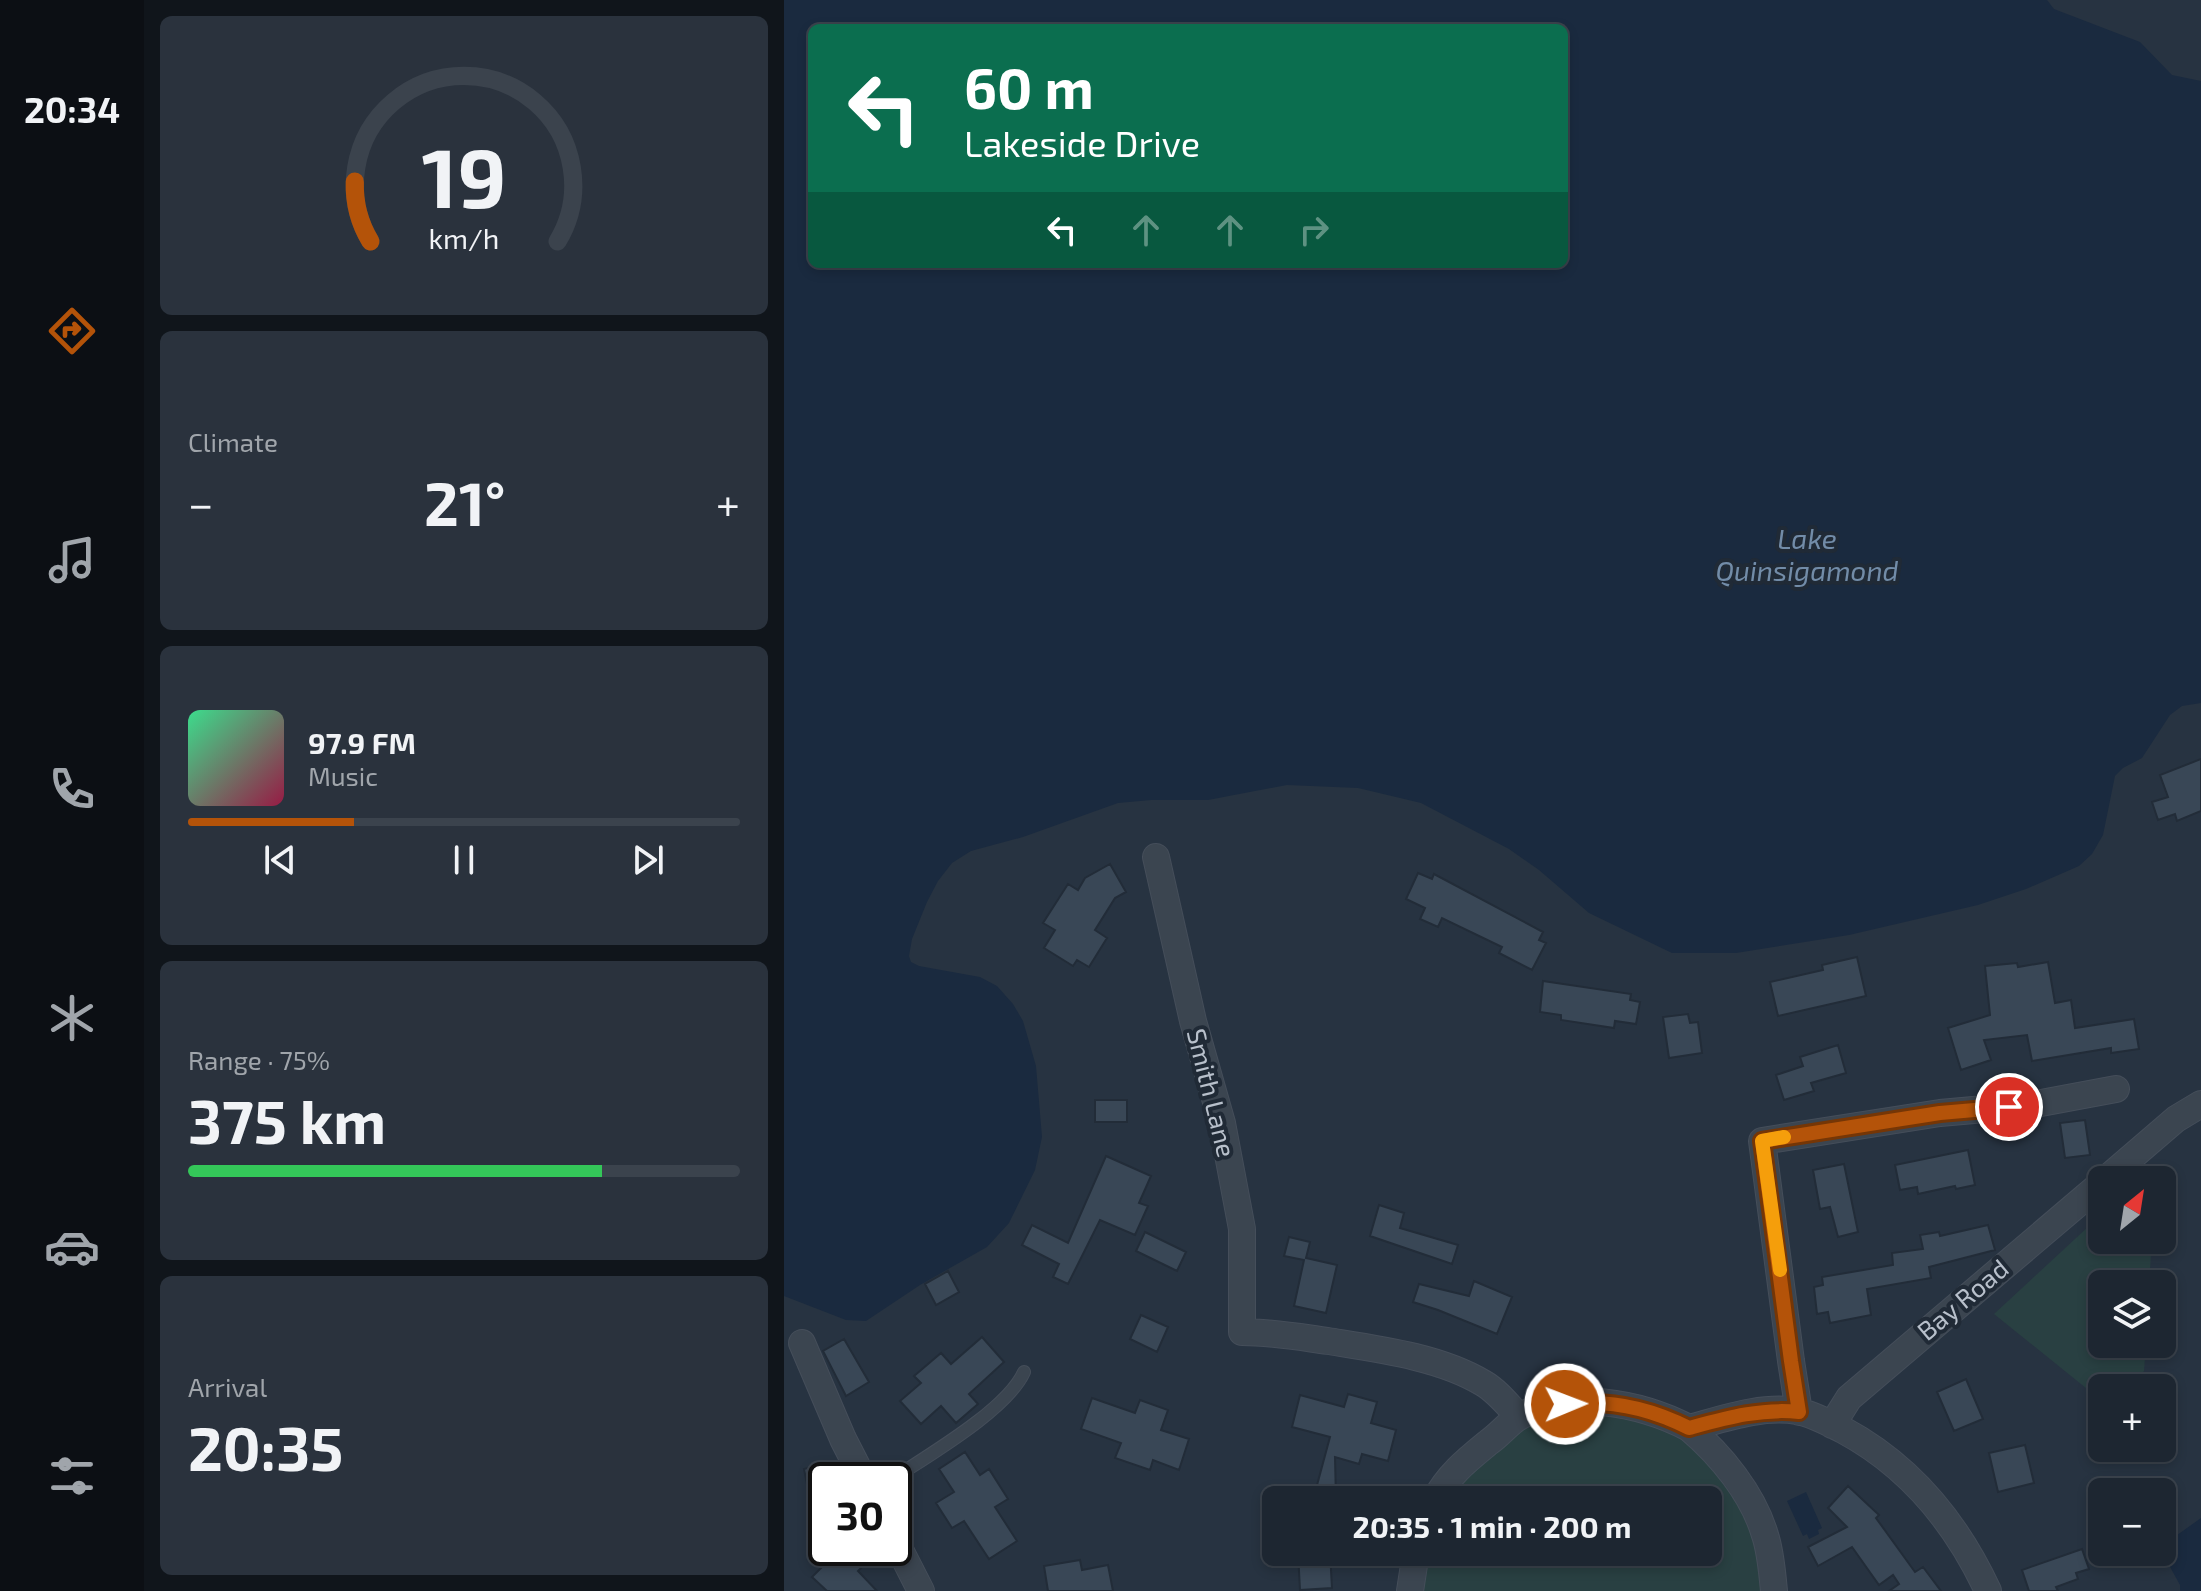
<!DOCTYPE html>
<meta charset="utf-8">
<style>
body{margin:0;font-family:"Exo 2",sans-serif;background:#2a323d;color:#f1f3f6;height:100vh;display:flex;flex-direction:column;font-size:30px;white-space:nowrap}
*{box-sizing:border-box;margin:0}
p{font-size:26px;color:#a0a5ab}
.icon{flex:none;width:44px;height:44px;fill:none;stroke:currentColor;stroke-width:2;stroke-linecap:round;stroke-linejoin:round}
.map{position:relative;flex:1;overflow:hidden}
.side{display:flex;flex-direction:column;gap:16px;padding:16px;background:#10151b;width:640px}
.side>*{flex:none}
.guide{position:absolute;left:24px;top:24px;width:760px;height:244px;border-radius:12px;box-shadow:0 4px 12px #0003,0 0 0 2px #3b434d;background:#0b6e4f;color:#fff;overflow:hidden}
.needle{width:52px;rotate:30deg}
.fabs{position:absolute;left:1304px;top:1166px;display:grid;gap:16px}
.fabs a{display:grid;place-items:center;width:88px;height:88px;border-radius:12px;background:#1d2631;box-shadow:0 4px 12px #0003,0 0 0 2px #3b434d;font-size:40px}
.speed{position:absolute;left:24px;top:1462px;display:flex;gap:16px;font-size:40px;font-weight:700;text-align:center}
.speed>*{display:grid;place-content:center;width:104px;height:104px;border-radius:50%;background:#1d2631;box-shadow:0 4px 12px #0003,0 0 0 2px #3b434d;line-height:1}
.speed .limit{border:4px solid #111;border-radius:12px;background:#fff;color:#111}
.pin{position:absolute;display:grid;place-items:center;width:68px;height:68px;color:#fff;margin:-34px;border:4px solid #fff;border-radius:50%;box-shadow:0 2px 8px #0007}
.me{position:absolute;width:88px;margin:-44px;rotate:89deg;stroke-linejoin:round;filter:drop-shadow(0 0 6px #0008)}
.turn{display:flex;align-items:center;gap:28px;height:168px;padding:0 24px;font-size:36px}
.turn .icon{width:104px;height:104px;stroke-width:2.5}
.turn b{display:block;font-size:56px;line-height:68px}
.lanes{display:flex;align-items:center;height:76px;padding:0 24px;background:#0003;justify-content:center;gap:40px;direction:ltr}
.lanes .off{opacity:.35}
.big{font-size:60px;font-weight:700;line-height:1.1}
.side .widget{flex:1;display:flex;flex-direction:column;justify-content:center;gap:12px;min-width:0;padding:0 28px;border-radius:12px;background:#2a323d}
.side .dial{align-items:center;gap:0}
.dial svg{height:208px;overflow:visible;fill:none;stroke:#3b434d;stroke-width:7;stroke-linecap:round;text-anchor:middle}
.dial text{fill:#f1f3f6;stroke:none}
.song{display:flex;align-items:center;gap:24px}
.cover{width:96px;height:96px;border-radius:12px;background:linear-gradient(135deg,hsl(150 70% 55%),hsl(340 70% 35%))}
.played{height:8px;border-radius:4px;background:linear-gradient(90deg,#b45309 30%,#3b434d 30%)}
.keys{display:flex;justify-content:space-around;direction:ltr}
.heat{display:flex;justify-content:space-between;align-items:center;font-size:44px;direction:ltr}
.charge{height:12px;border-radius:6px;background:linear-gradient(90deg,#34c759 75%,#3b434d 0)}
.trip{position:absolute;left:478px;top:1486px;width:460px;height:80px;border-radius:12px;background:#1d2631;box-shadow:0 4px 12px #0003,0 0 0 2px #3b434d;font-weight:700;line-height:80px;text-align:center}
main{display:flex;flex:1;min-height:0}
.tab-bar{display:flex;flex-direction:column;width:144px;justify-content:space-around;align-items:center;background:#0c0f14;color:#a0a5ab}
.tab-bar .icon{width:56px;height:56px}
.tab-bar .current{color:#b45309}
.tab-bar b{font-size:36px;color:#f1f3f6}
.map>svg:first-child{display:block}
.green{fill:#294042}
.water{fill:#1a2a3f;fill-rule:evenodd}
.building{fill:#394756;stroke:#222c38;stroke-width:2}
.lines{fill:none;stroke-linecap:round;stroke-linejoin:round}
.service-casing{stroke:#454e5a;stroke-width:14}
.minor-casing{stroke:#454e5a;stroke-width:28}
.service{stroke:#3b4550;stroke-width:12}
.minor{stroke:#3b4550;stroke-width:26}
.route-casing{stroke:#753606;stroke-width:20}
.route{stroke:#b45309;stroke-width:14}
.slow{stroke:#f59e0b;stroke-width:14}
.labels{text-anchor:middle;stroke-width:8;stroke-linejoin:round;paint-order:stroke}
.street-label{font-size:26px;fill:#b8c0cb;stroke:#202a36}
.water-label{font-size:28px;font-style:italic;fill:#728ca8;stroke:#202a36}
</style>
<main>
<nav class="tab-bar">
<b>20:34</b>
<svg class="icon current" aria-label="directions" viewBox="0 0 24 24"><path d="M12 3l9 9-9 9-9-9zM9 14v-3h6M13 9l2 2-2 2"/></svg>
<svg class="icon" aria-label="music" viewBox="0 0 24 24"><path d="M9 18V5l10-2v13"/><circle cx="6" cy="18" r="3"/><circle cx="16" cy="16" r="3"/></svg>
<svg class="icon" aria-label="phone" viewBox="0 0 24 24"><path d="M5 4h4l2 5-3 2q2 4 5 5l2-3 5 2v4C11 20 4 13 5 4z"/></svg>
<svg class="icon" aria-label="climate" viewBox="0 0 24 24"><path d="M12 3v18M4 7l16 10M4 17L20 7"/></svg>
<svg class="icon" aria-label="car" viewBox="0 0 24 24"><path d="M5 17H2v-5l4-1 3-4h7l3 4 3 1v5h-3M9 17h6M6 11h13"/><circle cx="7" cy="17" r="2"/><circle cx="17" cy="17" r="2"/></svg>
<svg class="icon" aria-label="filters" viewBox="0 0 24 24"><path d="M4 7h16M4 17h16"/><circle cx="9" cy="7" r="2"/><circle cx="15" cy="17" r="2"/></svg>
</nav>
<section class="side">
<div class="widget dial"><svg viewBox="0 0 100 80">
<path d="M14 69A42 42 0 1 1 86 69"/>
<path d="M14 69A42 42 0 0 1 8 46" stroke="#b45309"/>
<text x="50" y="56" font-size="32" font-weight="700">19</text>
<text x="50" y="72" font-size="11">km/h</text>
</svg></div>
<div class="widget"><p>Climate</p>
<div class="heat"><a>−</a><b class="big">21°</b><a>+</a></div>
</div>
<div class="widget">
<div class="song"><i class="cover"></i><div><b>97.9 FM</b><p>Music</p></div></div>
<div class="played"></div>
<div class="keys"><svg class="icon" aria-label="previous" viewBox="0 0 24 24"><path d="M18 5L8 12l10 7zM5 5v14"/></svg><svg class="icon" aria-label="pause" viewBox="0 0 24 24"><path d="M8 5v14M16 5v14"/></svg><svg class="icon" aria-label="next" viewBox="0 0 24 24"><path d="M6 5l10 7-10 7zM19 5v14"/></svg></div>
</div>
<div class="widget"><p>Range · 75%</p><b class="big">375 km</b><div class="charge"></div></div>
<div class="widget"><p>Arrival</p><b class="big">20:35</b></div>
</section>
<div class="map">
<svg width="1417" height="1591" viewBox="0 0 1417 1591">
<rect width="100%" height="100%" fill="#273341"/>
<!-- green -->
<path class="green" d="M1318,1214v26h50l-3,44h-47v60h44l-2,27 -13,17h-29v13l-108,-87z
M764,1406l141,22 41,44 43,119h-360l6,-39h289v-52h-270z"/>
<!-- water -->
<path class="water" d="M0,0h1263l7,9 86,33 32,33 29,6v622l-19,3 -12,9 -28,43 -19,10 -8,8 -12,59 -11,19 -13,12 -53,23 -48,16 -129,30 -113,18h-64l-83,-40 -50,-43 -30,-21 -88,-46 -63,-15 -71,-3 -79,15h-57l-33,3 -95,34 -52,14 -19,12 -14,18 -11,21 -15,37 -3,17 2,6 8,4 61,11 17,9 16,18 10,17 13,45 6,71 -7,33 -26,53 -22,24 -67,38 -54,36 -20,-1 -62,-24zM28,28h752v236h-752z
M1022,1492l16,36 -4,2 1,4 -10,5 -2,-5 -4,2 -16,-35z
M1417,1518v73h-21v-6l-16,-29 9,-18z"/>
<!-- building -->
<path class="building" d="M1417,759v52l-24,10 -2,-7 -17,6 -6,-18 16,-5 -8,-22z
M326,864l16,28 -11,6 -20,32 12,8 -18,29 -12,-7 -4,6 -29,-18 11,-18 -12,-7 25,-39 10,6 7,-12z
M634,873l14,6 2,-5 109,58 -4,8 7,3 -14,27 -33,-17 3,-6 -60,-29 -4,9 -18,-8 5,-11 -19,-9z
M1073,957l9,39 -88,20 -8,-34 53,-12 -1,-5z
M1264,962l7,41 16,-3 4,28 59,-9 5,30 -28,4v-5l-79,13 -5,-26 -43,5 7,20 -30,10 -13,-42 42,-13 -5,-49 32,-3 1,4z
M759,981l88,13 -1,6 10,2 -4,22 -21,-3 -1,7 -53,-8v-5l-21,-3z
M904,1014l2,9 8,-1 4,31 -33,5 -6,-41z
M1054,1045l8,28 -35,10 3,8 -30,9 -8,-25 27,-9 -3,-9z
M311,1100h32v22h-32z
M1301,1120l5,35 -25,3 -5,-35z
M1184,1150l7,35 -19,4 -1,-3 -37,8 -1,-7 -17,3 -5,-25z
M322,1156l45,20 -12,27 9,3 -13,29 -35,-15 -32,64 -15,-7 6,-13 -37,-19 10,-20 36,18z
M1060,1164l14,68 -20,5 -8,-30 -10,2 -7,-39z
M595,1205l25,8 -4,15 58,17 -6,19 -82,-28z
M1204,1225l7,25 -66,17 2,11 -64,11 4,26 -41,8 -2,-11 -11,2 -3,-27 9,-2 -1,-8 71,-12 -1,-12 31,-4 -3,-14 19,-3 1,4z
M361,1232l41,20 -9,19 -41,-20z
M505,1237l21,5 -4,16 31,7 -11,48 -32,-7 10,-46 -20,-4z
M164,1271l11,21 -23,13 -11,-21z
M690,1281l38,16 -15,37 -59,-24 -25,-8 6,-18 50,12z
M357,1315l27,12 -11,25 -27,-13z
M198,1337l22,25 -35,32 9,10 -22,19 -15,-17 -20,18 -21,-23 21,-18 -7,-7 27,-23 10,11z
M60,1339l25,43 -23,14 -23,-45z
M1182,1379l17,40 -29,12 -17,-39z
M564,1394l29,8 -6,21 25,7 -8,31 -26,-7 -3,10 -24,-7 1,43h-23l17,-63 -38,-10 8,-32 44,12z
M308,1398l43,15 5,-13 28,10 -7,20 28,9 -10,31 -26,-10 -3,10 -35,-12 6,-15 -40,-14z
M1241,1445l9,38 -36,9 -9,-39z
M181,1452l15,23 9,-6 19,30 -13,8 22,34 -28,18 -25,-38 -12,7 -16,-25 18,-11 -15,-23z
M42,1464v69l-9,1 -13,-65z
M1064,1486l31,29 -3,3 39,54 8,-5 18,24h-52l10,-7 -6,-9 -14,10 -27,-38 -34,19 -10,-19 39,-20 -19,-19z
M57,1548h40l-23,23 19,20h-50l-15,-14z
M1298,1549l7,20 -13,4 2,6 -22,8 2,4h-29l-7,-21z
M514,1552h32l2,36 -32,2z
M296,1560l2,10 26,-5 5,26h-65l-4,-25z"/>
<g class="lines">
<defs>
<path id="service" d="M107,1480c36,-24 116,-70 133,-108"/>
<path id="minor" d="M372,857l37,164 29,102 20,106v103c30,0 57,5 86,9 50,8 112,16 155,42 14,8 25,22 36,34
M1321,1180l71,-61 25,-15
M18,1343l41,96 21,41
M1015,1412l-8,-51 -29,-220 178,-28 90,-8 86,-16
M1048,1425l17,-27 253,-215
M905,1428c32,27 64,66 76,107 6,18 7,37 9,56
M651,1500c13,-25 32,-40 54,-58 10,-7 18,-17 28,-24 50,-30 124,-15 172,10 34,-9 73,-23 108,-17 16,3 32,12 46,19 67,36 113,92 145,161
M110,1538l27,53
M626,1591l6,-39"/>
</defs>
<!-- service casing -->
<use href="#service" class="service-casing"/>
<!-- minor casing -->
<use href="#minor" class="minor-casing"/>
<!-- service -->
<use href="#service" class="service"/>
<!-- minor -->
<use href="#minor" class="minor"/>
</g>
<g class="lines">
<defs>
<path id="route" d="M781,1404c44,-5 85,4 124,24 37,-10 72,-20 110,-16l-8,-51 -29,-220 178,-28 69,-6"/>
</defs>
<!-- route casing -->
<use href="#route" class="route-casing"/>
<!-- route -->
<use href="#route" class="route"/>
<!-- slow -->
<path class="slow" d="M996,1270l-18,-129 22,-4"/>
</g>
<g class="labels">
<!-- street labels -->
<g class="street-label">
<text transform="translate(427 1093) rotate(76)" y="9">Smith Lane</text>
<text transform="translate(1179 1300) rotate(-40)" y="9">Bay Road</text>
</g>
<!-- water labels -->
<g class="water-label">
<text x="1023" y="549">Lake<tspan x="1023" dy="32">Quinsigamond</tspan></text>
</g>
</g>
</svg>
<div class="fabs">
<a><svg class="needle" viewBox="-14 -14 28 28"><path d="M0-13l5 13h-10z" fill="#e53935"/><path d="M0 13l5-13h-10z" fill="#a0a5ab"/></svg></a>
<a><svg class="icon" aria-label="layers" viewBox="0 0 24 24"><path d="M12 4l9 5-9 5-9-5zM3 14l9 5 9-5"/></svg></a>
<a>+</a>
<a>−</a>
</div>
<div class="speed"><div class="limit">30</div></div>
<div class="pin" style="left:1225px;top:1107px;background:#d93025"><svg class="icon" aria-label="arrive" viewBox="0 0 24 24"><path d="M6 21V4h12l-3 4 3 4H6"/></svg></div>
<svg class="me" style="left:781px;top:1404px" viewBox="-20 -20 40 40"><circle r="17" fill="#b45309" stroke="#fff" stroke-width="3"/><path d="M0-11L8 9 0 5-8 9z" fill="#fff"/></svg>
<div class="trip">20:35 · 1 min · 200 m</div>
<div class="guide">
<div class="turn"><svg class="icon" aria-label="left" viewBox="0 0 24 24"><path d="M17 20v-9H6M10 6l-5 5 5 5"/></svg><div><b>60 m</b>Lakeside Drive</div></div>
<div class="lanes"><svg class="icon" aria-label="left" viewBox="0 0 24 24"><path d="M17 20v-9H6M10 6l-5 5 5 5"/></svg><svg class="icon off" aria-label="ahead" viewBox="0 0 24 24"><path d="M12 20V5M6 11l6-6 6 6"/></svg><svg class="icon off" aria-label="ahead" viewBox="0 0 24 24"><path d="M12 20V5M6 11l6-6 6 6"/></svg><svg class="icon off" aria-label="right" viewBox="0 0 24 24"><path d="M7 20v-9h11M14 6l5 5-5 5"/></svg></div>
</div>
</div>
</main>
